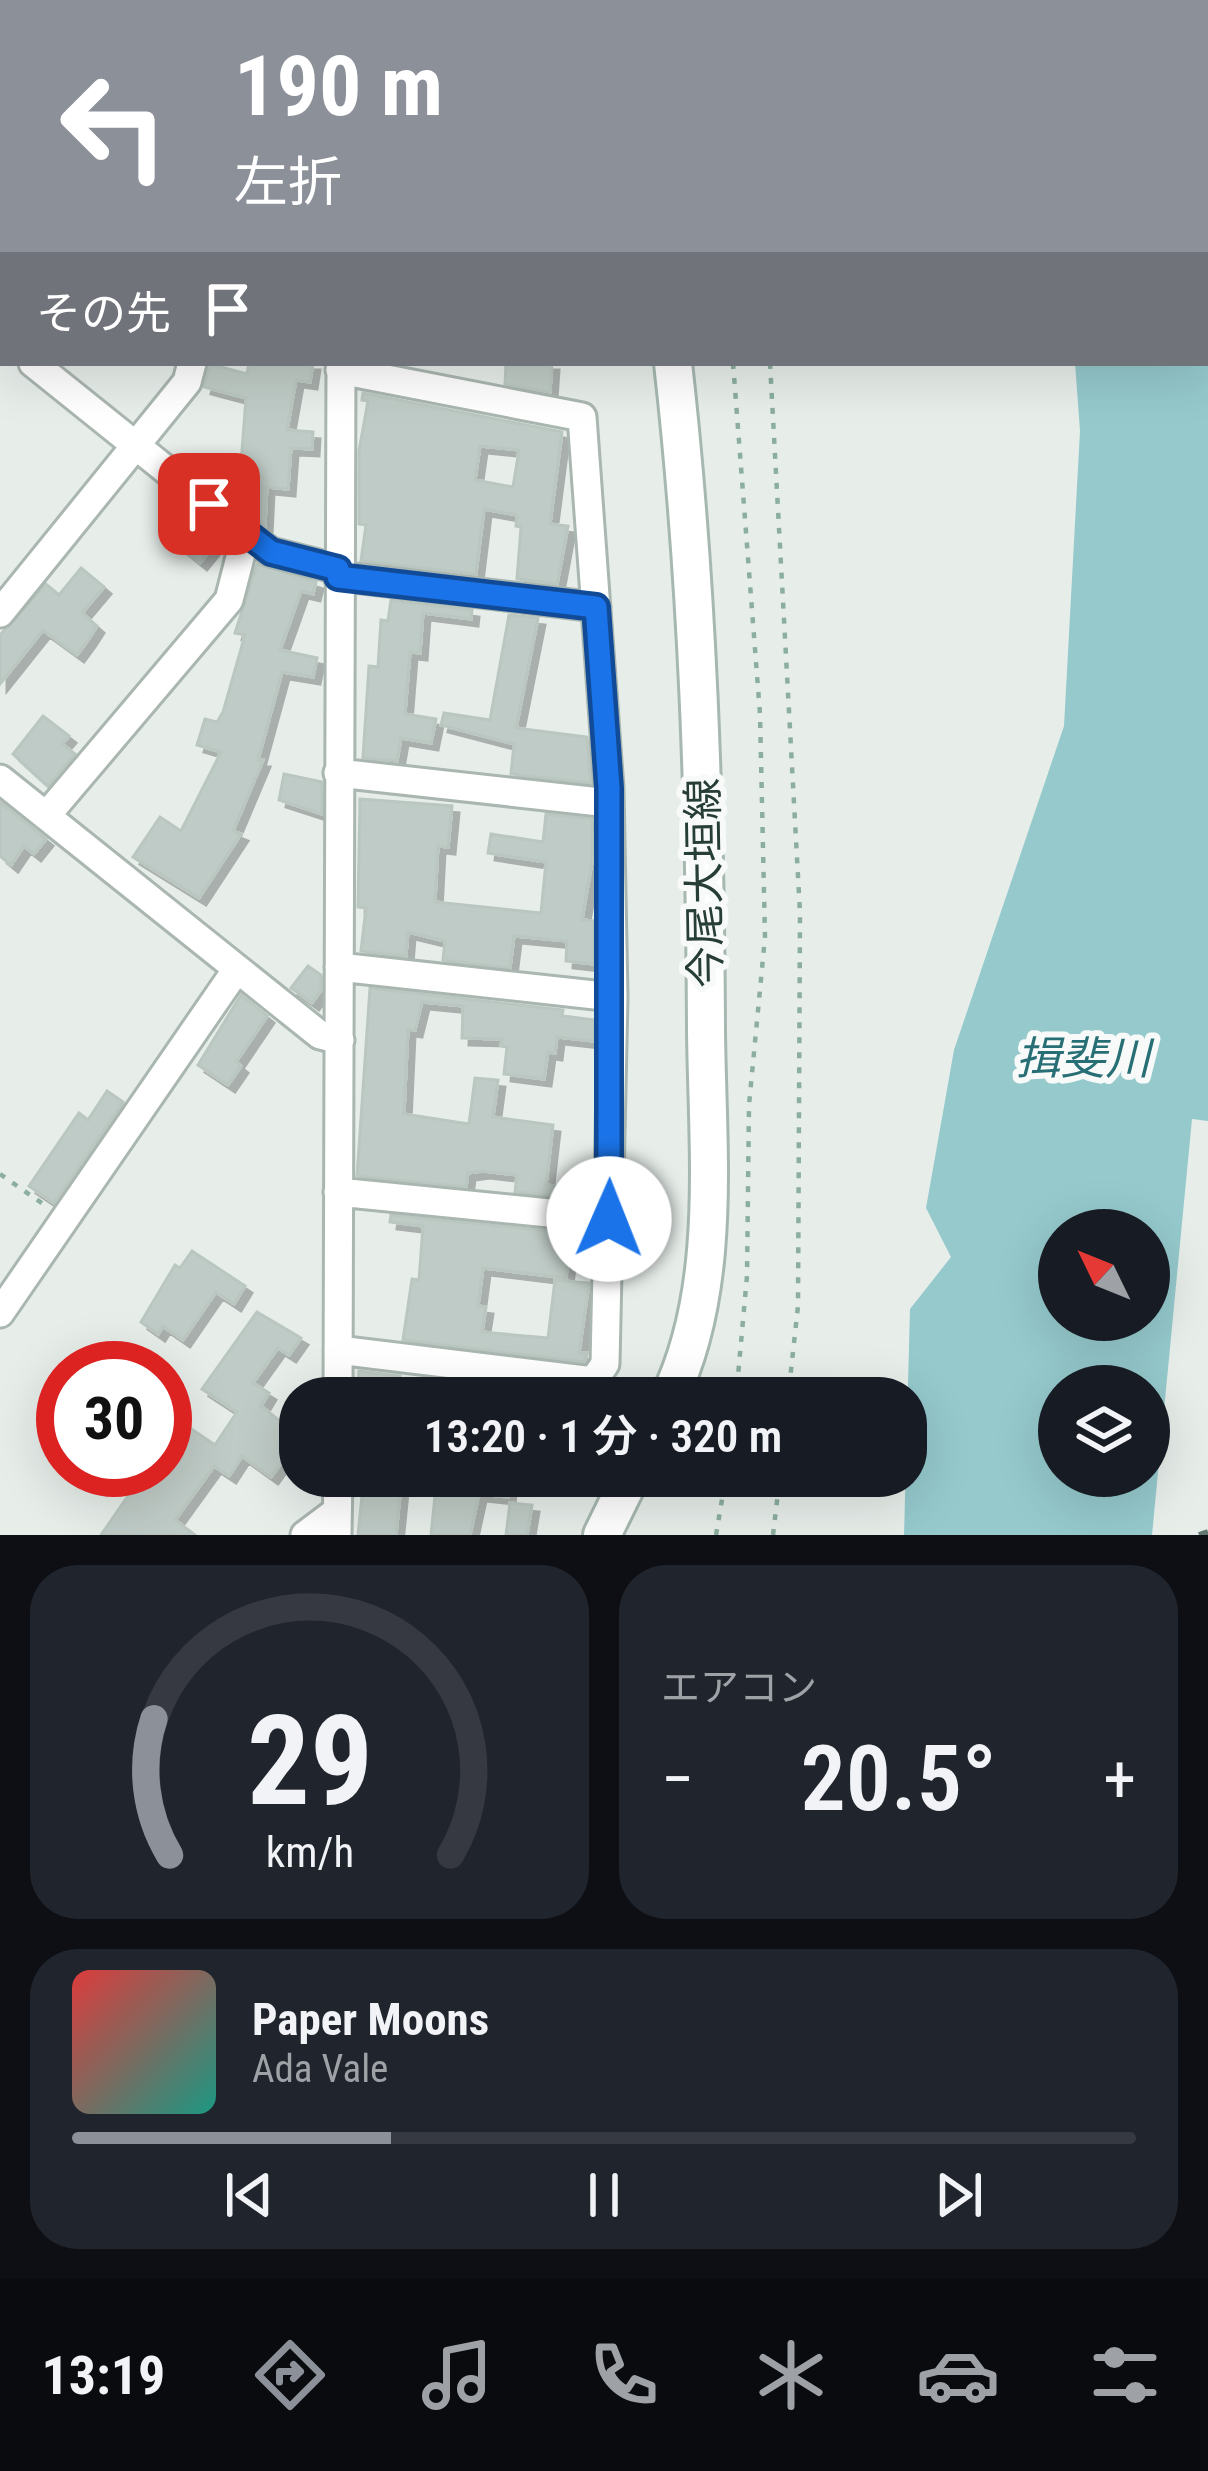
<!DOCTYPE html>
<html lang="ja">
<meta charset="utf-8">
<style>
body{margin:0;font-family:"Roboto Condensed","Noto Sans JP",sans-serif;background:#20242c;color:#f1f3f6;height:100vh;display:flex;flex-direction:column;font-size:45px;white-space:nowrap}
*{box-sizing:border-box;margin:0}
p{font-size:39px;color:#9ea1a6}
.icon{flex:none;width:66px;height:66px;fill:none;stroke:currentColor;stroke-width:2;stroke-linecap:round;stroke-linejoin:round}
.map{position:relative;height:1535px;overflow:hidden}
.panel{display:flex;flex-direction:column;gap:30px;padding:30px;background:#0d0f14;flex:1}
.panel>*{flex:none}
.guide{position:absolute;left:0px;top:0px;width:1209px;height:366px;box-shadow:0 12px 48px #0002;background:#8c9099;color:#fff;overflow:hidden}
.needle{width:78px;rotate:313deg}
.fabs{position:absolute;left:1038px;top:1209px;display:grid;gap:24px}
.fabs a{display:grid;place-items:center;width:132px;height:132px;border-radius:50%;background:#171b24;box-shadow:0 12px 48px #0002;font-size:60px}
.speed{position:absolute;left:36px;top:1341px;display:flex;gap:24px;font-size:60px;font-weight:700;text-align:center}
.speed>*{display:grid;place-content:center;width:156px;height:156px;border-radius:50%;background:#171b24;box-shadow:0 12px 48px #0002;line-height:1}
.speed .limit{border:18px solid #d22;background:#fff;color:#111}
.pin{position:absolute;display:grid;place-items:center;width:102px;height:102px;color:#fff;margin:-51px;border-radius:24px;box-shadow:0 6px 18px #0006}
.me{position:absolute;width:132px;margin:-66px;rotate:1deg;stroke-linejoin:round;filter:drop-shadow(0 0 9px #0008)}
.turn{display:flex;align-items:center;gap:42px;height:252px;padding:0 36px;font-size:54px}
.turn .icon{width:156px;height:156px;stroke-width:2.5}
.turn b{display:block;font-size:84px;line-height:102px}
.then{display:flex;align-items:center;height:114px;padding:0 36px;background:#0003;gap:24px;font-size:45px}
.big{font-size:90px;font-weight:600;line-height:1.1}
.panel .widget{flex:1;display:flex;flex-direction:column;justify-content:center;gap:18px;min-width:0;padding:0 42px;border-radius:48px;background:#20242c}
.panel .dial{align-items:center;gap:0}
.dial svg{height:312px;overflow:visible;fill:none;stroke:#363941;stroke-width:7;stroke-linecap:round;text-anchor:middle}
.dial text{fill:#f1f3f6;stroke:none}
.song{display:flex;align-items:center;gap:36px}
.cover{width:144px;height:144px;border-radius:18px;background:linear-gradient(135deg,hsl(0 70% 55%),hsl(170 70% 35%))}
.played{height:12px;border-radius:6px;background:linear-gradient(90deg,#8c9099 30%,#363941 30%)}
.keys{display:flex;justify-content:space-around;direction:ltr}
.heat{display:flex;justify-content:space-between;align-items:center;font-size:66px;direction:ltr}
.panel .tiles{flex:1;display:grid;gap:30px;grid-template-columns:1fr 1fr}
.widget:last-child{grid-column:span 2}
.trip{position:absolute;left:279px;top:1377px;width:648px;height:120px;border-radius:48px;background:#171b24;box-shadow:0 12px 48px #0002;font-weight:600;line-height:120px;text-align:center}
.menu{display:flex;height:192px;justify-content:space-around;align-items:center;background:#090b0e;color:#9ea1a6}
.menu .icon{width:84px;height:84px}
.menu .selected{color:#8c9099}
.menu b{font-size:54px;color:#f1f3f6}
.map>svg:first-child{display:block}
.water{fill:#95c9cc;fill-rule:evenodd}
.building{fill:#bfcbc6;stroke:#bac7c0;stroke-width:3;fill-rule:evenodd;filter:url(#shadow)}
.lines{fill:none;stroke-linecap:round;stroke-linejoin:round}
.street-casing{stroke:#aab6b0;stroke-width:33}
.secondary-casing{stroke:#a6b8b0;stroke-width:42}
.path{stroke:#8bae9f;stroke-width:4.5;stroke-dasharray:6 9;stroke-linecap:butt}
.street{stroke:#fff;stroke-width:27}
.secondary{stroke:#fff;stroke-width:36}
.rail{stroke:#627971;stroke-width:6;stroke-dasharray:24 12;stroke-linecap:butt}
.route-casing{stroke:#114b97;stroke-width:30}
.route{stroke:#1a73e8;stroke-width:21}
.labels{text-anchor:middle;stroke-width:12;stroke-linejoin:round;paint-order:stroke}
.street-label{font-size:42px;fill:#273e36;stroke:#f7faf8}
.water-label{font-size:45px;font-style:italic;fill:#276f75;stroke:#f7faf8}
</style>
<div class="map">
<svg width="1208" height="1535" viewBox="0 0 1208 1535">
<defs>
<filter id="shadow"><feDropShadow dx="7" dy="7" stdDeviation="0" flood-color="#0004"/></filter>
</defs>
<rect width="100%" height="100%" fill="#e7eeea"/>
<!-- water -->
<path class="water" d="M1000,0h208v1121l-16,-2 -40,416h-248l6,-226 41,-52 -25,-49 28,-158 110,-324 16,-295 -5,-68h131v-360zM1059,1230h90v90h-90zM1059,1386h90v90h-90z"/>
<!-- building -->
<path class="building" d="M249,363h64l-3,19 -14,-2 -9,50 26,2 -1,17 -21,-1 -3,41 -21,-2 -2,39 -50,-40v-10l25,1 6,-79 -42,-11 6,-23 37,10z
M506,363h46l-2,29 -45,-8z
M363,393l199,39 -12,92 18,2 -11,58 -40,-5 4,-52 -5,-1 1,-11 -33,-6 -8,65 -115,-13 5,-36 -7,-1v-73l9,-50 -6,-1zM480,446l39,4 -6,37 -38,-7z
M199,519l22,18 -21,26 -22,-18z
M257,564l59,18 -3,12 -12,-3 -21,59 37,8 -4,19 -31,-5 -24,88h5l-30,71 8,3 -42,64 -66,-41 27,-40 21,14 40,-79 -24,-7 8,-26 12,3 6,-10 22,-77 -10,-2z
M81,568l23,19 -22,26 15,13 -9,14 -11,15 -34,-25 -43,54v-49l46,-51 13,11z
M391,600l81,10 -1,9 -48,-6 -3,40 -10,-1 -5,62 31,5 -5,24 -30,-5 -4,23 -34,-3 6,-92 9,1 3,-47 7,1z
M509,615l29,3 -22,110 71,9 4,46 -80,-9 3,-30 -73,-19 3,-12 46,7z
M43,716l26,20 -7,8 13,10 -27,32 -35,-32z
M284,774l38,8v32l-43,-14z
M360,799l92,7 -4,41 -10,-1 -3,56 106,11 5,-51 -58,-9 3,-19 52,8 3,-28 46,5v43l-10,58 12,1v43l-28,-3 1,-20 -53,-5 -4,32 -67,-8 2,-19 -37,-9 -2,24 -45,-5 5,-43 -8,-1z
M0,802l46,37 -12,15 -10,-8 -13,19 -11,-9z
M308,966l13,9v15l-9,13 -21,-15z
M370,988l193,22 -1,6 33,4 -1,21 -37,-4 -2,16 -7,-1 -4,27 -40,-5 3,-27 -6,-1 1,-7 -40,-1 1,-32 -41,-4 -7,28 -7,-1 -4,85 65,10 6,-46 23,2 -5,37 60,8 -7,60 12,1 -1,10 -42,-4 2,-17 -34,-4 -15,2 -2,14 -109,-11z
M241,995l26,21 -31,46 5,4 -13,19 -30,-20z
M107,1091l16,11 -69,101 -25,-17 50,-73 9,7z
M391,1215l180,18 -5,45 -83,-10 -5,38 8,1 -4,25 66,6 7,-58 34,3 -10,70h8l-3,9 -181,-22 9,-61 7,1 4,-54 -33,-4z
M192,1251l53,35 -11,18 -18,-12 -33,48 -20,-14 -5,8 -17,-12 34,-57 5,3z
M257,1312l44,26 -12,17 -11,-7 -25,35 16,10 -8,13 39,31 -29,40 -29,-21 -13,20 -15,-10 -39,54 20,15h-94l38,-55 10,-10h16v-32l8,-11 9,6 5,-7 28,19 22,-33 -35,-23z
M359,1371l41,5 -2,22h-20l2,-11 -22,-3z
M444,1381l130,16 -95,-4 -1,5h-36z
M364,1476h38l-6,59h-38z
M437,1476h73l-2,21 -29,-3 -9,41h-39z
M510,1503l22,2 -5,30h-21z"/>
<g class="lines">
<defs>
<path id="street" d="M284,0v3
M582,3v-3
M0,340l3,-4
M33,363l218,175 20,14 67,17
M338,576l258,31
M0,613l187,-231 5,-19
M338,773l271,30
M0,779l320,256 20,5
M46,816l183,-216 17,-66
M339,967l274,30
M338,1192l271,27
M0,1313l237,-344
M338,1350l255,31 12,-17 8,-367 -4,-209 -27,-371 -242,-47
M338,1398l3,-1035
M305,1535l32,-24
M337,1535l1,-59"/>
<path id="secondary" d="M604,0l1,3
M669,1398c54,-111 38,-249 37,-369 -1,-222 -8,-445 -33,-666
M602,1535l29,-59"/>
</defs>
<!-- street casing -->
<use href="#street" class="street-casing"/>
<!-- secondary casing -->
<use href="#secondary" class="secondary-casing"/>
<!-- path -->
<path class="path" d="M667,0l1,3
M731,0l1,3
M733,363l27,351 5,223 -16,168 -2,171 -11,122
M770,363l30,550 -2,393 -10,92
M0,1174l46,32
M716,1535l10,-59
M773,1535l7,-59"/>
<!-- street -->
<use href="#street" class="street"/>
<!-- secondary -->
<use href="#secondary" class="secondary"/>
<!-- rail -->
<path class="rail" d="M1199,1535l9,-3"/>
</g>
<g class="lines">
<defs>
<path id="route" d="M209,504l62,48 67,17v8l258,30 13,181v431"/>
</defs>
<!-- route casing -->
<use href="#route" class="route-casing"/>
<!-- route -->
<use href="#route" class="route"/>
</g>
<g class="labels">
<!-- street labels -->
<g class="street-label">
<text transform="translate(704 883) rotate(-91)" y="15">今尾大垣線</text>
</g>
<!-- water labels -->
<g class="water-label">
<text x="1083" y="1074">揖斐川</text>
</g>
</g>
</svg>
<div class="fabs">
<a><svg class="needle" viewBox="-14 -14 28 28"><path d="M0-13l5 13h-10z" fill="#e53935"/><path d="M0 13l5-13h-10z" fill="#9ea1a6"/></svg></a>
<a><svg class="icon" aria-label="layers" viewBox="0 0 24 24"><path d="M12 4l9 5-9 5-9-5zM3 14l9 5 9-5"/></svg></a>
</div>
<div class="speed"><div class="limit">30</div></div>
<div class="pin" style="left:209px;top:504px;background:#d93025"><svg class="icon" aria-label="arrive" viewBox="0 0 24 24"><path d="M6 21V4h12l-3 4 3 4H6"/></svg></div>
<svg class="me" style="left:609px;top:1219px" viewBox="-20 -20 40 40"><circle r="19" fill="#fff"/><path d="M0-13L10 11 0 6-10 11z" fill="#1a73e8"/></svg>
<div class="trip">13:20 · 1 分 · 320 m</div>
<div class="guide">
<div class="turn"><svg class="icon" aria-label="left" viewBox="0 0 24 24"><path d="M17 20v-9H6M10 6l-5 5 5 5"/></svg><div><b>190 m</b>左折</div></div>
<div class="then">その先<svg class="icon" aria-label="arrive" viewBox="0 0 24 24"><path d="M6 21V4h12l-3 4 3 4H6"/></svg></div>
</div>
</div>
<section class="panel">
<div class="tiles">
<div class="widget dial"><svg viewBox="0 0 100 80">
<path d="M14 69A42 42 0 1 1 86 69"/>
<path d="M14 69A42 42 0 0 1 10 34" stroke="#8c9099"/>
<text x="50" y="56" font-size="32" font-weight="700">29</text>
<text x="50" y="72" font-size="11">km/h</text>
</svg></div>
<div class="widget"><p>エアコン</p>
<div class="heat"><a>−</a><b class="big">20.5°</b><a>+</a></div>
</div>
<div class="widget">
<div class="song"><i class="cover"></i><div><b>Paper Moons</b><p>Ada Vale</p></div></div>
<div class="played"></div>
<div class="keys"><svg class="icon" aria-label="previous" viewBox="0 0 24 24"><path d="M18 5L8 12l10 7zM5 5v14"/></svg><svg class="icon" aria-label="pause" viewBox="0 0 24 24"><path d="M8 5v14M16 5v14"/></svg><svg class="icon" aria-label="next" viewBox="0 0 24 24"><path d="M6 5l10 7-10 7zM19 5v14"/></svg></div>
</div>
</div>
</section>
<nav class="menu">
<b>13:19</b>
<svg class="icon selected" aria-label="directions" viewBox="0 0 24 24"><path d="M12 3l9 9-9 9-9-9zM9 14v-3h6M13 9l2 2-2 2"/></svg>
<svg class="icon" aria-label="music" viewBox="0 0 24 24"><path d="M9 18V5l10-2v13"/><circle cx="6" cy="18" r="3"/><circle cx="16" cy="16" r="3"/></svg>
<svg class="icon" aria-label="phone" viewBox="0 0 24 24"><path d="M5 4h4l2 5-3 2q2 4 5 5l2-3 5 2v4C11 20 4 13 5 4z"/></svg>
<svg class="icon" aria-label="climate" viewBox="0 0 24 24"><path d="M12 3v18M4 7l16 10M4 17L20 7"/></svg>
<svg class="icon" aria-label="car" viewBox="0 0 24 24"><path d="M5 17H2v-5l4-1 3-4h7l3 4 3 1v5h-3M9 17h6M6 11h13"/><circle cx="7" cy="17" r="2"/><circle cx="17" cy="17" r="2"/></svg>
<svg class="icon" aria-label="filters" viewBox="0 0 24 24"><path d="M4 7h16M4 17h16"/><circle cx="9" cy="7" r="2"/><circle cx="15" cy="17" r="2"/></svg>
</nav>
